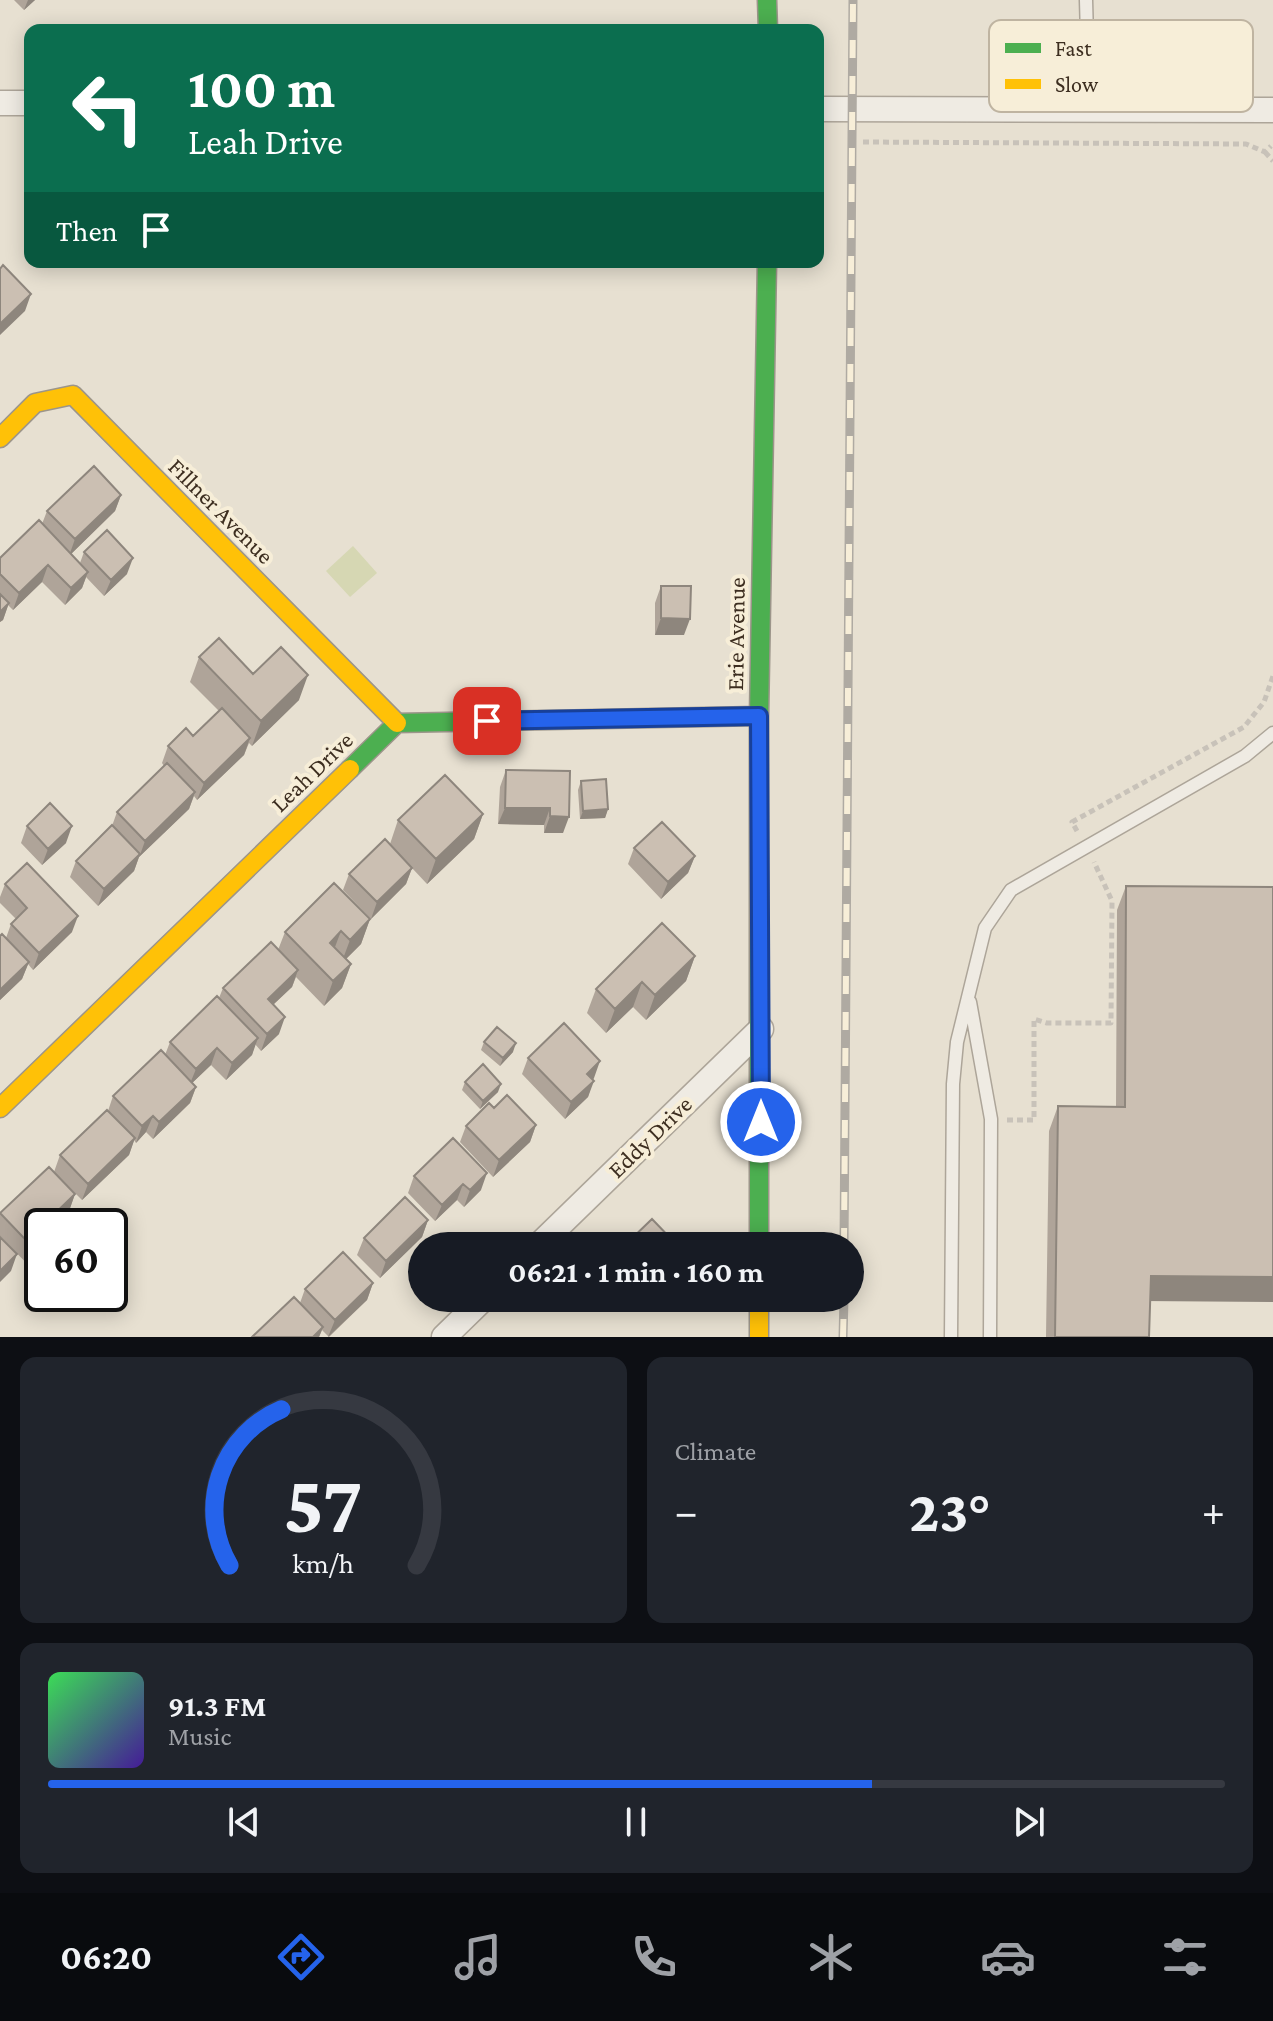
<!DOCTYPE html>
<meta charset="utf-8">
<style>
body{margin:0;font-family:"Crimson Pro",serif;background:#20242c;color:#f1f3f6;height:100vh;display:flex;flex-direction:column;font-size:30px;white-space:nowrap}
*{box-sizing:border-box;margin:0}
p{font-size:26px;color:#9ea1a6}
.icon{flex:none;width:44px;height:44px;fill:none;stroke:currentColor;stroke-width:2;stroke-linecap:round;stroke-linejoin:round}
.map{position:relative;height:1337px;overflow:hidden}
.sheet{display:flex;flex-direction:column;gap:20px;padding:20px;background:#0d0f14;flex:1}
.sheet>*{flex:none}
.top-card{position:absolute;left:24px;top:24px;width:800px;height:244px;border-radius:16px;box-shadow:0 4px 20px #0003;background:#0b6e4f;color:#fff;overflow:hidden}
.speed{position:absolute;left:24px;top:1208px;display:flex;gap:16px;font-size:40px;font-weight:700;text-align:center}
.speed>*{display:grid;place-content:center;width:104px;height:104px;border-radius:50%;background:#171b24;box-shadow:0 4px 20px #0003;line-height:1}
.speed .limit{border:4px solid #111;border-radius:12px;background:#fff;color:#111}
.pin{position:absolute;display:grid;place-items:center;width:68px;height:68px;color:#fff;margin:-34px;border-radius:16px;box-shadow:0 4px 12px #0006}
.me{position:absolute;width:88px;margin:-44px;rotate:0deg;stroke-linejoin:round;filter:drop-shadow(0 0 6px #0008)}
.turn{display:flex;align-items:center;gap:28px;height:168px;padding:0 32px;font-size:36px}
.turn .icon{width:104px;height:104px;stroke-width:2.5}
.turn b{display:block;font-size:56px;line-height:68px}
.then{display:flex;align-items:center;height:76px;padding:0 32px;background:#0003;gap:16px;font-size:30px}
.big{font-size:60px;font-weight:700;line-height:1.1}
.sheet .card{flex:1;display:flex;flex-direction:column;justify-content:center;gap:12px;min-width:0;padding:0 28px;border-radius:16px;background:#20242c}
.sheet .dial{align-items:center;gap:0}
.dial svg{height:208px;overflow:visible;fill:none;stroke:#363941;stroke-width:7;stroke-linecap:round;text-anchor:middle}
.dial text{fill:#f1f3f6;stroke:none}
.song{display:flex;align-items:center;gap:24px}
.cover{width:96px;height:96px;border-radius:12px;background:linear-gradient(135deg,hsl(130 70% 55%),hsl(260 70% 35%))}
.played{height:8px;border-radius:4px;background:linear-gradient(90deg,#2563eb 70%,#363941 70%)}
.keys{display:flex;justify-content:space-around;direction:ltr}
.heat{display:flex;justify-content:space-between;align-items:center;font-size:44px;direction:ltr}
.sheet .tiles{flex:1;display:grid;gap:20px;grid-template-columns:1fr 1fr}
.card:last-child{grid-column:span 2}
.trip{position:absolute;left:408px;top:1232px;width:456px;height:80px;border-radius:40px;background:#171b24;box-shadow:0 4px 20px #0003;font-weight:700;line-height:80px;text-align:center}
.dock{display:flex;height:128px;justify-content:space-around;align-items:center;background:#090b0e;color:#9ea1a6}
.dock .icon{width:56px;height:56px}
.dock .on{color:#2563eb}
.dock b{font-size:36px;color:#f1f3f6}
.map>svg:first-child{display:block}
.green{fill:#d6d7b3}
.lines{fill:none;stroke-linecap:round;stroke-linejoin:round}
.lane-casing{stroke:#ada599;stroke-width:15}
.street-casing{stroke:#ada599;stroke-width:27}
.fast-casing{stroke:#9c958a;stroke-width:21}
.slow-casing{stroke:#9c958a;stroke-width:21}
.path{stroke:#c8c2b9;stroke-width:5;stroke-dasharray:6 4;stroke-linecap:butt}
.lane{stroke:#efebe3;stroke-width:12}
.street{stroke:#efebe3;stroke-width:24}
.fast{stroke:#4caf50;stroke-width:18}
.slow{stroke:#ffc107;stroke-width:18}
.rail-casing{stroke:#afaaa2;stroke-width:9}
.rail{stroke:#f7eed8;stroke-width:6;stroke-dasharray:18;stroke-linecap:butt}
.wall{fill:#afa499}
.shaded-wall{fill:#8e867d}
.building{fill:#cbbfb2;stroke:#8e867d;stroke-width:2}
.route-casing{stroke:#184099;stroke-width:20}
.route{stroke:#2563eb;stroke-width:14}
.labels{text-anchor:middle;stroke-width:8;stroke-linejoin:round;paint-order:stroke}
.street-label{font-size:24px;fill:#3d2e20;stroke:#f7eed8}
.key{fill:#f7eed8;stroke:#bfb4a1;stroke-width:2}
.key-label{font-size:22px;fill:#3d2e20}
</style>
<div class="map">
<svg width="1273" height="1337" viewBox="0 0 1273 1337">
<rect width="100%" height="100%" fill="#e7e0d1"/>
<!-- green -->
<path class="green" d="M353,546l24,27 -27,24 -24,-26z"/>
<g class="lines">
<defs>
<path id="lane" d="M1086,0l3,109
M970,1002l21,117 -1,218
M951,1337l2,-253 4,-42 28,-114 26,-38 234,-134 28,-23"/>
<path id="street" d="M0,103h30
M818,109l455,1
M538,1246l223,-217
M444,1337l40,-39"/>
<path id="fast" d="M767,0l1,30
M350,769l47,-46 362,-7
M759,1246v-530l8,-454"/>
<path id="slow" d="M0,438l35,-35 38,-8 324,328
M0,1108l350,-339
M759,1298v39"/>
</defs>
<!-- lane casing -->
<use href="#lane" class="lane-casing"/>
<!-- street casing -->
<use href="#street" class="street-casing"/>
<!-- fast casing -->
<use href="#fast" class="fast-casing"/>
<!-- slow casing -->
<use href="#slow" class="slow-casing"/>
<!-- path -->
<path class="path" d="M863,142l383,2 19,8 6,-6
M1265,152l8,9
M1077,831l-5,-9 172,-95 20,-25 9,-26
M1007,1120h27v-101l13,4h64l1,-122 -18,-39"/>
<!-- lane -->
<use href="#lane" class="lane"/>
<!-- street -->
<use href="#street" class="street"/>
<!-- fast -->
<use href="#fast" class="fast"/>
<!-- slow -->
<use href="#slow" class="slow"/>
<defs>
<path id="rail" d="M844,1246l9,-1246
M843,1337l1,-39"/>
</defs>
<!-- rail casing -->
<use href="#rail" class="rail-casing"/>
<!-- rail -->
<use href="#rail" class="rail"/>
</g>
<!-- wall -->
<path class="wall" d="M14,0h21l-11,10z
M121,495l-6,16 -44,43 9,9 4,-11 43,22 -23,22 -18,-19 -4,11 -17,17 -23,-23 -29,28 -5,-5 -5,15 -3,2v-64l42,-34 5,-13z
M661,586l23,49h-29v-32z
M199,657l54,17 46,26 -47,46 -3,-3 -5,12 -47,45 -3,-4 -5,13 -50,48 -5,14 -36,35 -28,-29 6,-16 36,-35 5,-14 47,-46 -2,-3 6,-17 25,-10 26,-25 -29,-29z
M506,770l64,1 -7,62h-19v-8l-46,-1 2,-37z
M581,781l27,28 -3,9 -25,1 -2,-29z
M483,814l-9,25 -47,45 -15,-16 -6,16 -35,35 -28,-29 6,-16 41,-30 8,-24z
M27,826l39,17 -24,22 -21,-22z
M634,848l61,8 -7,17 -27,26 -33,-35z
M5,884l67,48 -39,38 -5,-6 -6,15 -22,21v-64l6,2 5,-14 5,-5 -16,-16v-6z
M1126,886l24,415 -1,36h-103l3,-206 9,-25 58,1 1,-197z
M370,919l-9,25 -15,15 5,5 -9,24 -18,18 -28,-29 -4,10 -19,18 6,29 -18,17 -6,-7 -3,11 -26,25 -15,-15 -19,18 4,4 -6,16 -37,36 -7,-7 -10,11 -2,-3 -5,15 -47,45 -28,-28 6,-17 48,-44 5,-15 52,-41 5,-13 49,-44 4,-10 55,-38 7,-18z
M695,956l-9,25 -40,39 -13,-13 -27,26 -19,-20 9,-24z
M484,1042l29,10 -13,14 -19,-16z
M528,1058l66,20 -1,2 -5,17 -23,22 -43,-45z
M465,1082l33,10 -18,17 -18,-19z
M494,1108l42,17 -6,17 -37,35 -33,-35 6,-16z
M453,1138l28,52 -17,17 -7,-7 -22,21 -27,-28 6,-17z
M75,1194l-6,17 -27,15v51l-1,1 -41,-42v-23z
M428,1220l-6,17 -42,41 -23,-23 7,-17z
M373,1283l-6,17 -38,37 -7,-7 -3,7 -19,-34 5,-14z
M646,1298h20l-11,10z"/>
<!-- shaded-wall -->
<path class="shaded-wall" d="M28,0h7l-11,10z
M31,294l-6,17 -25,24v-11z
M121,495l-6,16 -46,45 6,-17z
M133,558l-6,16 -23,22 7,-16z
M48,565l-6,17 -29,28 6,-17z
M88,572l-6,16 -17,17 6,-17z
M9,603l-6,17 -3,2v-10z
M661,618l29,1 -6,16h-29z
M308,675l-9,25 -47,46 9,-25z
M250,738l-6,17 -47,45 7,-17z
M195,792l-6,17 -50,48 -5,14 -36,35 6,-17 36,-34 5,-14z
M505,808h45l-6,17 -46,-1z
M608,809l-3,9 -25,1 3,-8z
M483,814l-9,25 -47,45 9,-25z
M550,816l19,1 -6,16h-19z
M72,826l-6,17 -24,22 6,-16z
M695,856l-7,17 -27,26 7,-17z
M412,868l-6,16 -35,35 6,-17z
M78,916l-6,16 -39,38 6,-17z
M370,919l-9,25 -20,20 9,-24z
M341,931l-9,24 -2,-12z
M695,956l-9,25 -40,39 9,-25z
M29,962l-7,17 -22,21v-10z
M351,964l-9,24 -18,18 9,-25z
M298,970l-6,17 -31,29 7,-17z
M642,982l-9,25 -27,26 9,-24z
M285,1017l-6,17 -18,17 6,-17z
M258,1038l-6,17 -26,25 6,-17z
M516,1043l-3,9 -13,14 3,-8z
M217,1048l-6,17 -22,21 7,-17z
M600,1061l-6,17 -13,13 6,-17z
M594,1081l-6,16 -23,22 6,-17z
M501,1084l-3,8 -18,17 3,-8z
M196,1087l-6,16 -37,36 6,-17z
M153,1116l-7,16 -10,11 6,-17z
M536,1125l-6,17 -37,35 6,-17z
M135,1138l-6,17 -47,45 6,-16z
M487,1173l-6,17 -17,17 6,-17z
M463,1184l-6,16 -22,21 7,-16z
M75,1194l-6,17 -15,15h-11z
M428,1220l-6,17 -42,41 6,-17z
M17,1254l-6,17 -11,11v-11z
M1151,1276l122,1v25l-131,-1z
M373,1283l-6,17 -39,37 7,-17z
M659,1298h7l-11,10z
M323,1327l-4,10h-6z"/>
<!-- building -->
<path class="building" d="M3,265l28,29 -31,30v-55z
M94,466l27,29 -46,44 -28,-28z
M39,520l49,52 -17,16 -23,-23 -29,28 -19,-19v-16z
M107,530l26,28 -22,22 -27,-28z
M661,586h30l-1,33 -29,-1z
M0,594l9,9 -9,9z
M219,638l34,36 28,-27 27,28 -47,46 -62,-64z
M222,708l28,30 -46,45 -36,-37 18,-18 7,8z
M167,763l28,29 -50,49 -28,-29z
M506,770l64,1 -1,46 -19,-1v-8h-45z
M445,775l38,39 -47,45 -38,-39z
M606,779l2,30 -25,2 -2,-30z
M50,803l22,23 -24,23 -21,-23z
M662,822l33,34 -27,26 -34,-34z
M112,825l28,29 -36,35 -28,-28z
M385,839l27,29 -35,34 -28,-28z
M27,863l51,53 -39,37 -28,-29 16,-16 -22,-24z
M334,883l36,36 -20,21 -9,-9 -11,12 21,21 -18,17 -48,-49z
M1126,886l147,1v390l-122,-1 -2,61h-94l3,-231 67,1z
M662,923l33,33 -40,39 -13,-13 -27,27 -19,-20z
M2,934l27,28 -29,28v-54z
M271,942l27,28 -30,29 17,18 -18,17 -44,-46z
M217,996l41,42 -26,25 -15,-15 -21,21 -26,-27z
M564,1023l36,38 -13,13 7,7 -23,21 -43,-44z
M497,1027l19,16 -13,15 -19,-16z
M161,1050l35,37 -37,35 -6,-6 -11,10 -29,-30z
M483,1064l18,20 -18,17 -18,-19z
M507,1095l29,30 -37,35 -33,-34 23,-23 5,5z
M107,1110l28,28 -47,46 -28,-29z
M453,1138l34,35 -17,17 -7,-6 -21,21 -28,-29z
M49,1167l26,27 -32,31 1,1h-2v31l-42,-44z
M405,1197l23,23 -42,41 -22,-23z
M652,1219l26,27h-54z
M0,1237l17,17 -17,17z
M343,1252l30,31 -38,37 -30,-31z
M294,1297l29,30 -10,10h-61z"/>
<g class="lines">
<defs>
<path id="route" d="M487,721l272,-5 2,406"/>
</defs>
<!-- route casing -->
<use href="#route" class="route-casing"/>
<!-- route -->
<use href="#route" class="route"/>
</g>
<g class="labels">
<!-- street labels -->
<g class="street-label">
<text transform="translate(221 511) rotate(45)" y="8">Fillner Avenue</text>
<text transform="translate(736 634) rotate(-89)" y="8">Erie Avenue</text>
<text transform="translate(312 772) rotate(-44)" y="8">Leah Drive</text>
<text transform="translate(650 1137) rotate(-44)" y="8">Eddy Drive</text>
</g>
</g>
<!-- legend -->
<rect x="989" y="20" width="264" height="92" rx="12" class="key"/>
<rect x="1005" y="43" width="36" height="10" fill="#4caf50"/>
<rect x="1005" y="79" width="36" height="10" fill="#ffc107"/>
<g class="key-label">
<text x="1055" y="56">Fast</text>
<text x="1055" y="92">Slow</text>
</g>
</svg>
<div class="speed"><div class="limit">60</div></div>
<div class="pin" style="left:487px;top:721px;background:#d93025"><svg class="icon" aria-label="arrive" viewBox="0 0 24 24"><path d="M6 21V4h12l-3 4 3 4H6"/></svg></div>
<svg class="me" style="left:761px;top:1122px" viewBox="-20 -20 40 40"><circle r="17" fill="#2563eb" stroke="#fff" stroke-width="3"/><path d="M0-11L8 9 0 5-8 9z" fill="#fff"/></svg>
<div class="trip">06:21 · 1 min · 160 m</div>
<div class="top-card">
<div class="turn"><svg class="icon" aria-label="left" viewBox="0 0 24 24"><path d="M17 20v-9H6M10 6l-5 5 5 5"/></svg><div><b>100 m</b>Leah Drive</div></div>
<div class="then">Then<svg class="icon" aria-label="arrive" viewBox="0 0 24 24"><path d="M6 21V4h12l-3 4 3 4H6"/></svg></div>
</div>
</div>
<section class="sheet">
<div class="tiles">
<div class="card dial"><svg viewBox="0 0 100 80">
<path d="M14 69A42 42 0 1 1 86 69"/>
<path d="M14 69A42 42 0 0 1 34 9" stroke="#2563eb"/>
<text x="50" y="56" font-size="32" font-weight="700">57</text>
<text x="50" y="72" font-size="11">km/h</text>
</svg></div>
<div class="card"><p>Climate</p>
<div class="heat"><a>−</a><b class="big">23°</b><a>+</a></div>
</div>
<div class="card">
<div class="song"><i class="cover"></i><div><b>91.3 FM</b><p>Music</p></div></div>
<div class="played"></div>
<div class="keys"><svg class="icon" aria-label="previous" viewBox="0 0 24 24"><path d="M18 5L8 12l10 7zM5 5v14"/></svg><svg class="icon" aria-label="pause" viewBox="0 0 24 24"><path d="M8 5v14M16 5v14"/></svg><svg class="icon" aria-label="next" viewBox="0 0 24 24"><path d="M6 5l10 7-10 7zM19 5v14"/></svg></div>
</div>
</div>
</section>
<nav class="dock">
<b>06:20</b>
<svg class="icon on" aria-label="directions" viewBox="0 0 24 24"><path d="M12 3l9 9-9 9-9-9zM9 14v-3h6M13 9l2 2-2 2"/></svg>
<svg class="icon" aria-label="music" viewBox="0 0 24 24"><path d="M9 18V5l10-2v13"/><circle cx="6" cy="18" r="3"/><circle cx="16" cy="16" r="3"/></svg>
<svg class="icon" aria-label="phone" viewBox="0 0 24 24"><path d="M5 4h4l2 5-3 2q2 4 5 5l2-3 5 2v4C11 20 4 13 5 4z"/></svg>
<svg class="icon" aria-label="climate" viewBox="0 0 24 24"><path d="M12 3v18M4 7l16 10M4 17L20 7"/></svg>
<svg class="icon" aria-label="car" viewBox="0 0 24 24"><path d="M5 17H2v-5l4-1 3-4h7l3 4 3 1v5h-3M9 17h6M6 11h13"/><circle cx="7" cy="17" r="2"/><circle cx="17" cy="17" r="2"/></svg>
<svg class="icon" aria-label="filters" viewBox="0 0 24 24"><path d="M4 7h16M4 17h16"/><circle cx="9" cy="7" r="2"/><circle cx="15" cy="17" r="2"/></svg>
</nav>
